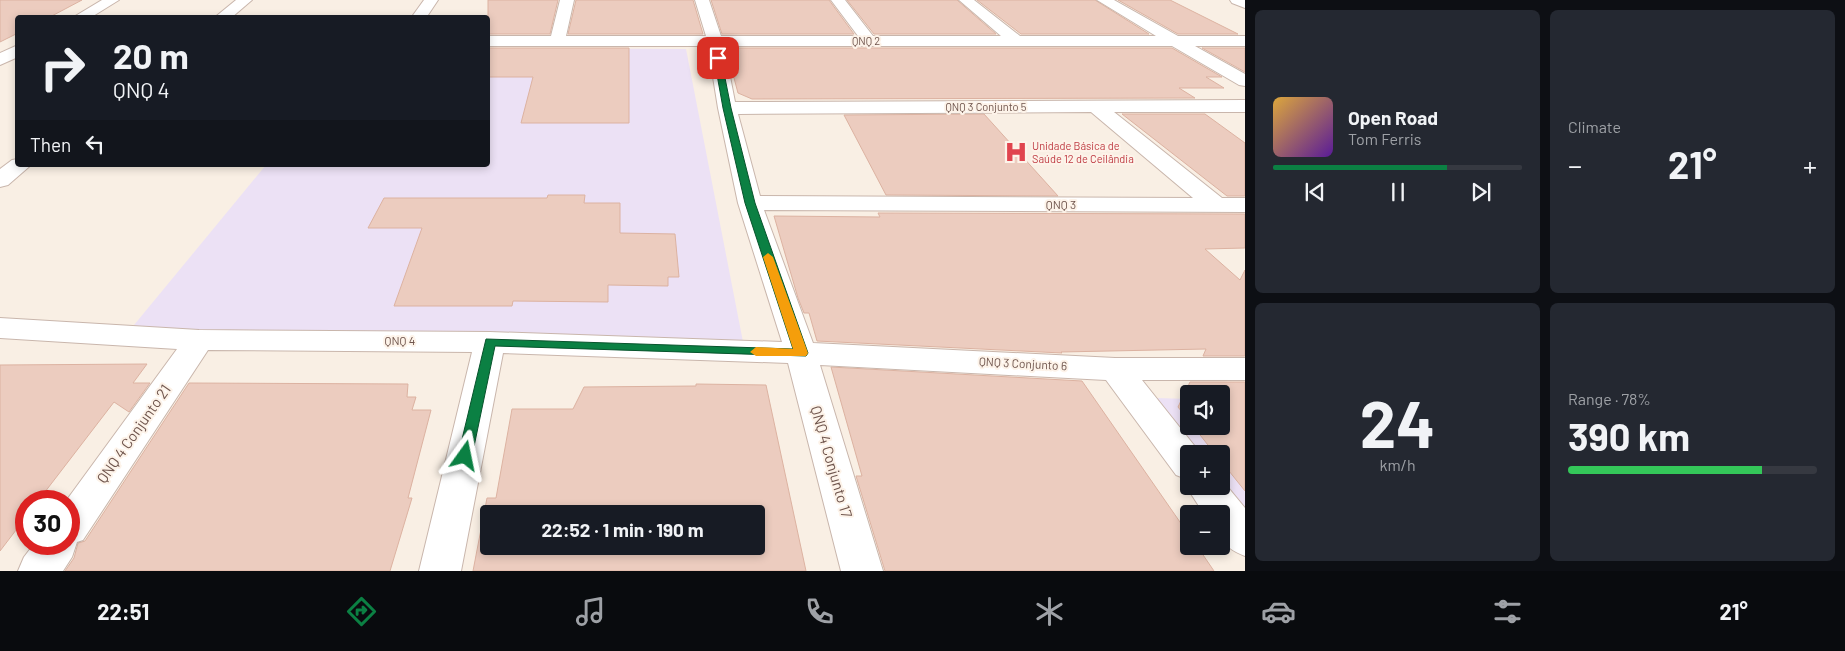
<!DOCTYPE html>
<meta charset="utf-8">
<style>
body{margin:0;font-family:Barlow,sans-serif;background:#242831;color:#f1f3f6;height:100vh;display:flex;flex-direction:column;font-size:19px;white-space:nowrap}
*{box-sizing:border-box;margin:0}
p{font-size:16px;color:#9ea1a6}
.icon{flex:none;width:28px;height:28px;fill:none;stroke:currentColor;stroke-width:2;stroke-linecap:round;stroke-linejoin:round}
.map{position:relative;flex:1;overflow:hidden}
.panel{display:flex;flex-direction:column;gap:10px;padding:10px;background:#0d0f14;width:600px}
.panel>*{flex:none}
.guide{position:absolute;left:15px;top:15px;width:475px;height:152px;border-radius:5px;box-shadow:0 2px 8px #0003;background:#171b24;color:#f1f3f6;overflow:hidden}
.buttons{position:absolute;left:1180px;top:385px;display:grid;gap:10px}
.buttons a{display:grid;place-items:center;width:50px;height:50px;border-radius:5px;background:#171b24;box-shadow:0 2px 8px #0003;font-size:25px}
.speed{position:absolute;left:15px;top:490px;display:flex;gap:10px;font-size:25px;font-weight:700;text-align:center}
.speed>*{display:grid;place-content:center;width:65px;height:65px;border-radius:50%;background:#171b24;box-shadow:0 2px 8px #0003;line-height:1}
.speed .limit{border:8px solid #d22;background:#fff;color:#111}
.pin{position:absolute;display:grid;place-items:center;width:42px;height:42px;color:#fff;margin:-21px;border-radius:10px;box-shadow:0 2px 8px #0006}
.me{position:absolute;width:55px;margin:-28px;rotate:12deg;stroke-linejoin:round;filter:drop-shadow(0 0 4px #0008)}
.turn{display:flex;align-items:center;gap:18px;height:105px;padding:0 15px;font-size:22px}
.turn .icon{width:65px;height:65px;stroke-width:2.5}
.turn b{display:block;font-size:35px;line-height:42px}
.then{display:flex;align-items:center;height:48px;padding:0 15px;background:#0003;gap:10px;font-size:19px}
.big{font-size:38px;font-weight:700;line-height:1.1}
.panel .widget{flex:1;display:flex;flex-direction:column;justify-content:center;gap:8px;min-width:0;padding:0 18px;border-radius:8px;background:#242831}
.panel .dial{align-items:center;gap:0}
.dial b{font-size:65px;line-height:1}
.song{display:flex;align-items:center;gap:15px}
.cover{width:60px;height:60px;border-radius:8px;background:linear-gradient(135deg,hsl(40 70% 55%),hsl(270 70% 35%))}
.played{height:5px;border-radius:2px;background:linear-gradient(90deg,#0b8043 70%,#363941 70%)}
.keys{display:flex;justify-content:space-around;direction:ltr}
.heat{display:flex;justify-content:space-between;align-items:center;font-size:28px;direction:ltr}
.charge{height:8px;border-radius:4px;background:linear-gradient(90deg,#34c759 78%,#363941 0)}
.panel .tiles{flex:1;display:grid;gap:10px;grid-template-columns:repeat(2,1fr)}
.trip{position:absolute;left:480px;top:505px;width:285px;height:50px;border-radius:5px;background:#171b24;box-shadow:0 2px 8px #0003;font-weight:700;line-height:50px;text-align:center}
.tabs{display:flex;height:80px;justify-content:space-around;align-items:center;background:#090b0e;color:#9ea1a6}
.tabs .icon{width:35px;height:35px}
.tabs .on{color:#0b8043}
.tabs b{font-size:22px;color:#f1f3f6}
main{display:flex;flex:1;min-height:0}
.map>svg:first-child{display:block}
.education{fill:#ece1f5}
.building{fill:#ecccbf;stroke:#dcb2a1;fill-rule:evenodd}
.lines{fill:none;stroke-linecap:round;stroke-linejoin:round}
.minor-casing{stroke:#c9b6ac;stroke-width:2}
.minor{fill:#fff;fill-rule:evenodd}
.route{fill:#0b8043;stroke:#07532c}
.slow{fill:#f59e0b}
.labels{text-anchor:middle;stroke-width:4;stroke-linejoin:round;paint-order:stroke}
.far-street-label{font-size:11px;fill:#6f554d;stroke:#fdf3e9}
.far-health-label{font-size:11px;fill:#be3a42;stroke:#fdf3e9;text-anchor:start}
.street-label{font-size:12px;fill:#6f554d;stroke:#fdf3e9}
.near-street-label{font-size:15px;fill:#6f554d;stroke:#fdf3e9}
</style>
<main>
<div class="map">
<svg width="1245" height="571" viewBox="0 0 1245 571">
<rect width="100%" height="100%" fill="#f9efe4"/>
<!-- education -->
<path class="education" d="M488,48l198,1 58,298 -624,-5 146,-177h222z
M1157,398l32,1v27h32l24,-26v108l-24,-30v-24h-20z"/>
<!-- building -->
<path class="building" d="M0,0h82l-34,18h-30v15l-18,9z
M488,0h70l-8,34h-62z
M576,0h117l10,34h-135z
M711,0h118l25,34h-132z
M847,0h110l39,34h-122z
M977,0h118l54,34h-128z
M1118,0h52l68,34h-60z
M488,48h141v75h-108l12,-46h-45z
M726,48h446l50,29h-16l18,11h-45l16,10 -443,1 -14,-6z
M1202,48h43v24z
M984,114l74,82 -172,-1 -42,-80z
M1122,114h83l40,29v53h-18z
M548,195h37l-1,8h36v30l55,1 4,43h-11v9l-60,-1v17l-95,-1 -1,5h-118l28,-78h-54l16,-30h163z
M878,213l367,1v34l-40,1 35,31 5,-10v86h-42l3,-7 -145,3 1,1 -245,-12 -8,-28h-5l-6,-15 -24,-82 106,1z
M147,364l-14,19h17l-21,29 -15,-10 -76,99h-12v16l-26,34v-186z
M831,367l251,14 107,154v11h8l17,25h-329l-29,-95h6z
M1190,382h55v109l-24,-30v-7h-6l-22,-28h28v-32h-32v27l-11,-14z
M189,383l219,1 -1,13h9l-4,13h19l-23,88h4l-22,73h-325l9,-13 4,-15 7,-2z
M696,384l70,1 40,186h-333l14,-73h9l16,-89h61l11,-22 112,-1zM489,514h267v32h-267z"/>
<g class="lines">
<defs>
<path id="minor" d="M102,0h17l-29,18h-18z
M236,0h16l-21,18h-17z
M424,0h14l-12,18h-15z
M560,0h14l-8,36h140l-11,-36h14l12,36h137l-27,-36h14l28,36h128l-42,-36h15l46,36h136l-59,-36h17l64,36h67v10h-50l50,28v12l-6,-1 -67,-39h-448l11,56 510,-2v12h-131l108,86h23v14l-481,-2 49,133 302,15h130v22h-103l59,74h-12v26l-13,-5 -70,-95 -286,-15 63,206h-42l-53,-208 -285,-10 -42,218h-42l53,-219 -264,-2 -125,190 -6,2 -5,15 -9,14h-45l6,-14 10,-13h35v-43h-3l111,-152 -177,-11v-20l199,12 291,2 292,10 -44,-139 -20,-95 -10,-62h-220v-10h63zM1091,112l102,86 -433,-2 -22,-82z
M1230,0h15v8l-13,-5z
M18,45v12l-18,8v-12z
M18,159v6h13l-23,20 -8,2v-18l12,-9z
M1221,479l24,29v48c-24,-9 -24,-18 -24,-42h-17l-18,-28 3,-5v5h32z"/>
</defs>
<!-- minor casing -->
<use href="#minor" class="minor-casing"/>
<!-- minor -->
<use href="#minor" class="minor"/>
</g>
<!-- route -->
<path class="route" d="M718,56l3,2 10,50 24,95 53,150 -2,3 -311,-10 -23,110 -2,4 -5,2 -5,-2 -2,-4 28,-117 307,10 -48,-146 -22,-95 -9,-50z"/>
<!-- slow -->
<path class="slow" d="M768,253l5,4 35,96 -2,3h-50l-6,-4 6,-5 37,2 -30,-92z"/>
<!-- icons -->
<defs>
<symbol id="hospital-bare" viewBox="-9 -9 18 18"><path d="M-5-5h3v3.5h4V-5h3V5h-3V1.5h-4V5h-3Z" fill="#e0444e" stroke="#fdf3e9" stroke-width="2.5" paint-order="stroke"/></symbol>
</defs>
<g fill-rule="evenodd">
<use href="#hospital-bare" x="1000" y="136" width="32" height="32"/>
</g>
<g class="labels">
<!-- far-street labels -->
<g class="far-street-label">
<text x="866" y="45">QNQ 2</text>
<text x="986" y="111">QNQ 3 Conjunto 5</text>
</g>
<!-- far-health labels -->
<g class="far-health-label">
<text x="1032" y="150">Unidade Básica de<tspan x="1032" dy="13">Saúde 12 de Ceilândia</tspan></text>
</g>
<!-- street labels -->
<g class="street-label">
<text x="1061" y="209">QNQ 3</text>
<text x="400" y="345">QNQ 4</text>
<text transform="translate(1023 364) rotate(3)" y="4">QNQ 3 Conjunto 6</text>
</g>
<!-- near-street labels -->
<g class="near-street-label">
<text transform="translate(134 434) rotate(-55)" y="5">QNQ 4 Conjunto 21</text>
<text transform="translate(831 462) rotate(74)" y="5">QNQ 4 Conjunto 17</text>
</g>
</g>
</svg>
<div class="buttons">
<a><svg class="icon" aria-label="sound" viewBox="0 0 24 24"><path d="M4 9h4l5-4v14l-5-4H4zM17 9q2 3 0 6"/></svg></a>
<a>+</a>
<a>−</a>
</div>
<div class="speed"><div class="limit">30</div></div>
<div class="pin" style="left:718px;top:58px;background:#d93025"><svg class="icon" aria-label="arrive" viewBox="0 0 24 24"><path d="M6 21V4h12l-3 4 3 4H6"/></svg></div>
<svg class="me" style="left:465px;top:456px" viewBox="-20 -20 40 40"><path d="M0-17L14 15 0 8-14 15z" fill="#0b8043" stroke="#fff" stroke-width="4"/></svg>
<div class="trip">22:52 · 1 min · 190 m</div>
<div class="guide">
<div class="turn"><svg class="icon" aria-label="right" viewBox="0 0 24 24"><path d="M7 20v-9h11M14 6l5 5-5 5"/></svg><div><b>20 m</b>QNQ 4</div></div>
<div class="then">Then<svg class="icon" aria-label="left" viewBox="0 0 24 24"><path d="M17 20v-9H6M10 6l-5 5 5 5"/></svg></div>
</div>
</div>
<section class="panel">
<div class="tiles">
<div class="widget">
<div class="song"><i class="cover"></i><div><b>Open Road</b><p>Tom Ferris</p></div></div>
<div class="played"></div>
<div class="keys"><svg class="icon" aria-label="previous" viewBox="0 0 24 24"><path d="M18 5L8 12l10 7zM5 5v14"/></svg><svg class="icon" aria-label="pause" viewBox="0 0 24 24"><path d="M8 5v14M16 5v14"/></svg><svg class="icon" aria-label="next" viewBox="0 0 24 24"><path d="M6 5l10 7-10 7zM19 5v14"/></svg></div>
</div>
<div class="widget"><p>Climate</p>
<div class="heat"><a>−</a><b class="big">21°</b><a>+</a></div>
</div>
<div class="widget dial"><b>24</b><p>km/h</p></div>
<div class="widget"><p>Range · 78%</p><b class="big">390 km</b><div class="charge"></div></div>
</div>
</section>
</main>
<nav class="tabs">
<b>22:51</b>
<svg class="icon on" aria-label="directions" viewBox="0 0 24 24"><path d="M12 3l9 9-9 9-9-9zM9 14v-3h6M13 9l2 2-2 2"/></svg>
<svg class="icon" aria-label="music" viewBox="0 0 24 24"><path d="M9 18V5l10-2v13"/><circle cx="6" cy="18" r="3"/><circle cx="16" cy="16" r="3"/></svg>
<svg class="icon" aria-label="phone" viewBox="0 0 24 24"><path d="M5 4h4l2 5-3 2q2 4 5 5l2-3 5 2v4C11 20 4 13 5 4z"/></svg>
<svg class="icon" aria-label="climate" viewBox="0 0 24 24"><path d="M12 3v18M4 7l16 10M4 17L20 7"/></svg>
<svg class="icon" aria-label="car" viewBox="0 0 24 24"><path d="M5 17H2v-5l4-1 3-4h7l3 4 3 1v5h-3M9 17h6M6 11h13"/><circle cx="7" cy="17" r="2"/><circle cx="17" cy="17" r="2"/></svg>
<svg class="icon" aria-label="filters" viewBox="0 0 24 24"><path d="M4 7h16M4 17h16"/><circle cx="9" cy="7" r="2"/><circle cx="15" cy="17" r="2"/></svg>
<b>21°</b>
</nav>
